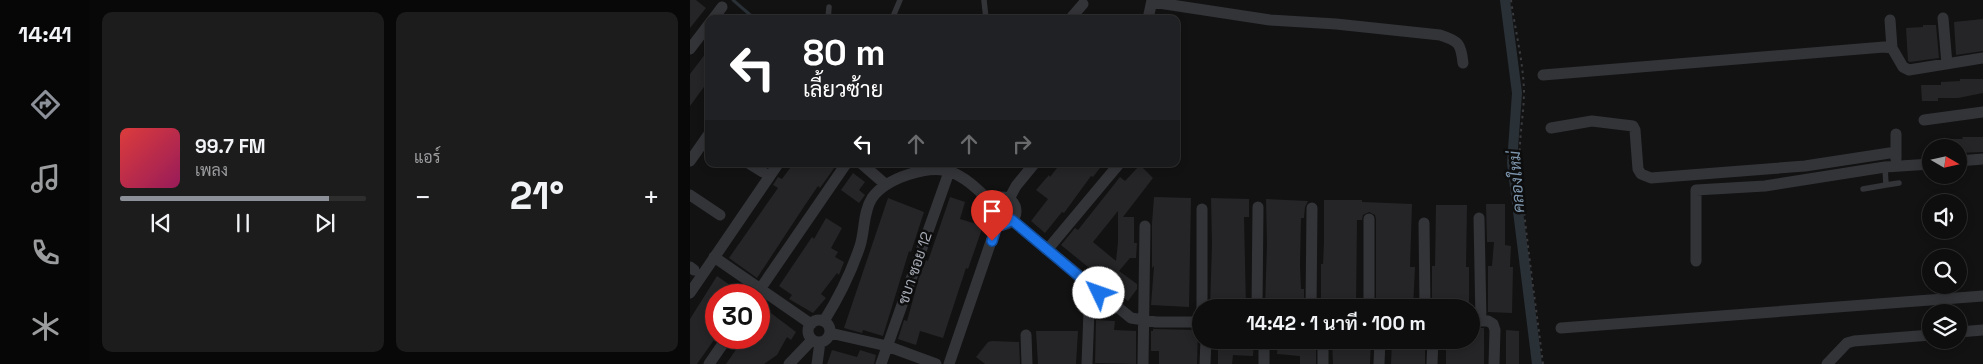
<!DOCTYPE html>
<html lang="th">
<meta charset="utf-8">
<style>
body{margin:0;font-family:"Space Grotesk",Sarabun,sans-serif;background:#1c1c1c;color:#f1f3f6;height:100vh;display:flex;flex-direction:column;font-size:19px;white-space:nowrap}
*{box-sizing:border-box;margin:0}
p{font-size:16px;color:#9b9c9e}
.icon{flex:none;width:28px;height:28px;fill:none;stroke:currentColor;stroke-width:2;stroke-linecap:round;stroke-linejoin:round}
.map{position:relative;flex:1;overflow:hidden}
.side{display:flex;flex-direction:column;gap:12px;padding:12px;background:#080808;width:600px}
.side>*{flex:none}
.hud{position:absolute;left:15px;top:15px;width:475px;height:152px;border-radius:10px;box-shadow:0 2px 8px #0003,0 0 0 1px #2e2e2e;background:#202124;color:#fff;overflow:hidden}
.needle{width:32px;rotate:99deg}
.tools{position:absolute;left:1232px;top:139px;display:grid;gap:10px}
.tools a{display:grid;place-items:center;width:45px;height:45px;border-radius:50%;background:#0e0e0e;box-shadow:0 2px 8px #0003,0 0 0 1px #2e2e2e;font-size:25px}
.speed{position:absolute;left:15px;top:284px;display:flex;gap:10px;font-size:25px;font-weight:700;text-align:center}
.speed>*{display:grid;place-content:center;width:65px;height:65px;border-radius:50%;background:#0e0e0e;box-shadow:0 2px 8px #0003,0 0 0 1px #2e2e2e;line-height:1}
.speed .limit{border:8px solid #d22;background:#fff;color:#111}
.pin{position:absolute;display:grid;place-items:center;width:42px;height:42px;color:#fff;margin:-51px -21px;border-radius:50% 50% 50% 0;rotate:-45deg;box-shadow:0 0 5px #0007}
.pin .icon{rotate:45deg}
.me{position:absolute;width:55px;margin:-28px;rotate:312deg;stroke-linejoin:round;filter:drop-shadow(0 0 4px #0008)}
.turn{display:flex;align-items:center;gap:18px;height:105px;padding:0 15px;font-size:22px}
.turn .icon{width:65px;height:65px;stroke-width:2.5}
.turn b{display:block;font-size:35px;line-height:42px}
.lanes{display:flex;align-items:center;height:48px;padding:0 15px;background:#0003;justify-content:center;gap:25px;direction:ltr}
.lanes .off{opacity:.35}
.big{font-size:38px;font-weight:600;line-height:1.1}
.side .tile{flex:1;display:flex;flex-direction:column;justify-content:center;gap:8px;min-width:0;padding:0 18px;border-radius:10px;background:#1c1c1c}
.song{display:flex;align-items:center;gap:15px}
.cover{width:60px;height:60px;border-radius:8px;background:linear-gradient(135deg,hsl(0 70% 55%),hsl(330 70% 35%))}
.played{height:5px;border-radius:2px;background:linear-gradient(90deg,#8c9099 85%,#2e2e2e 85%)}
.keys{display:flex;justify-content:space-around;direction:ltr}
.heat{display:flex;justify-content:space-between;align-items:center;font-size:28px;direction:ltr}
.side .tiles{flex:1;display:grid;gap:12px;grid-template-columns:repeat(2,1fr)}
.trip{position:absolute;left:502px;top:299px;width:288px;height:50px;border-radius:25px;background:#0e0e0e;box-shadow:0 2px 8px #0003,0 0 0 1px #2e2e2e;font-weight:600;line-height:50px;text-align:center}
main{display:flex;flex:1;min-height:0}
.menu{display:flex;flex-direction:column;width:90px;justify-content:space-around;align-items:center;background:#060606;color:#9b9c9e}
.menu .icon{width:35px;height:35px}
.menu .active{color:#8c9099}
.menu b{font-size:22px;color:#f1f3f6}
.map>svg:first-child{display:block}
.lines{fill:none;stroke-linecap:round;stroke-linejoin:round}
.stream{stroke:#293036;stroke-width:3}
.canal{stroke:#293036;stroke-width:10}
.building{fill:#252527;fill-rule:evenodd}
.path{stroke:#393b3f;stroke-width:2;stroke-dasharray:2.5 4;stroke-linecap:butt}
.lane{stroke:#333438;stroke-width:5.5}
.street{stroke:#333438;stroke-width:11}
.route-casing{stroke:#114b97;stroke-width:12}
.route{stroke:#1a73e8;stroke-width:9}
.labels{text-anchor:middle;stroke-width:5;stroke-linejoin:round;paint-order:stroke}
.street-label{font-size:15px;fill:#a4a9b3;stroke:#0d0d0e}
.water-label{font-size:16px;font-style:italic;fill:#7d96ad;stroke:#0d0d0e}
</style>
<main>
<nav class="menu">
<b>14:41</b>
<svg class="icon active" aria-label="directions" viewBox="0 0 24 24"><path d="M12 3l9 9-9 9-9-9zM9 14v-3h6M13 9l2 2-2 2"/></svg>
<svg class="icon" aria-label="music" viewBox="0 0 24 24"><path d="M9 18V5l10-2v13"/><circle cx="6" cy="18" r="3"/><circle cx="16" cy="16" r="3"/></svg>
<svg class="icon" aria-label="phone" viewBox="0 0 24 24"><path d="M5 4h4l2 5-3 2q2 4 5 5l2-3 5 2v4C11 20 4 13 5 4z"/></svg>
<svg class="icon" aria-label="climate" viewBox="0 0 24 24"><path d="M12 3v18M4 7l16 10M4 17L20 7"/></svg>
</nav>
<section class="side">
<div class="tiles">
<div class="tile">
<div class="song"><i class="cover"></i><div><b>99.7 FM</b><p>เพลง</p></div></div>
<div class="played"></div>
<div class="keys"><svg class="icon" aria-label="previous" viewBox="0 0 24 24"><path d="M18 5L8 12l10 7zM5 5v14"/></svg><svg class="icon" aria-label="pause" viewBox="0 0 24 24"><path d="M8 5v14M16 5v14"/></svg><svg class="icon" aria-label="next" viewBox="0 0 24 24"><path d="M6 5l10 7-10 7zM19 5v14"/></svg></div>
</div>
<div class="tile"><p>แอร์</p>
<div class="heat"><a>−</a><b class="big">21°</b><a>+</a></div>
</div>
</div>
</section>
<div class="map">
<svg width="1293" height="364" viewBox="0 0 1293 364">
<rect width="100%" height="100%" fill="#121213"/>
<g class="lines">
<!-- stream -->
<path class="stream" d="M43,0l22,19
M223,164l3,2"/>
<!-- canal -->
<path class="canal" d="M815,0l12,93 -5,70 25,201"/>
</g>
<!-- building -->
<path class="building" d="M0,0h6l10,8 -16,20z
M1293,19v32l-27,4 -2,-33z
M1233,25h13l3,33 -29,4 -2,-1 -2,-33 17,-1z
M19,49v31l-19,26v-32z
M1270,79h23v14l-25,5h-20v3h-16l-1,-16h20v-3l19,-1z
M1272,137h21v15l-24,1v-5h-15l-1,-9h20z
M103,164h44l-17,24 -2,-2 -13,19 -48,73 -28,-20 49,-70 -5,-3 5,-8 4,2z
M370,164h43l-10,13 -2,-1 -27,37 -2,-1 -17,21 -14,-12 17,-22 -12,-9 13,-15 1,2z
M450,165l13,13 -30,39h11v26h3l-1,15h-6l-11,13 18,13v5l-9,12 -16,-12 3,-4 -21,-16 -1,2 -32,-26 14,-17 3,2 42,-53 5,4zM428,211v31l-2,19 -23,-19z
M163,173l12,9 -6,8 6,5 -6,8 -18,-13z
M260,197l15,5 -5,17 23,7 -15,43 -2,-1 -23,70 -23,-7 -4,14 -18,-6 6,-19 3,1 12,-43 7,-18 2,1z
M464,197l37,1 -2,109 -38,-2 3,-39 -2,2v-45z
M198,198l36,14 -13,40 -2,-1 -26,85 -20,-6 -1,3 -18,-5z
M521,198l38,1v18h-5l2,90 -36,1 2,-64z
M576,199l42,2 -3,6 -1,11h-3l-1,47 1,24h3v19l-39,-1 2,-63z
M634,200h38v2l50,2 -2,63h5l-2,41h-37v-89l-1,-4 -6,-3 -6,3 -1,5h-5l-1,88h-35v-44h2l1,-22z
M796,204h19v41l6,1 -1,21h3l-1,46 -24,-1v-46h4l2,-24h-7z
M746,205h31l-1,62h3v41h-37v-42h3z
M136,218l16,10 -11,20 7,4 -3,5 9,5 -5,13 -2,-2 -16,21 5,4 -13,15 -24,-14 3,-4 -13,-9 33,-49 2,2z
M27,276l27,19h-28v42l-19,27h-7v-45z
M69,304l37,28 -5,8 -4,-3 -10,18 -13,9h-38l18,-26h15z
M406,320l19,1 -1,9 22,1v33l-41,-1z
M781,328h13v36h-38v-24h25z
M463,329l45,1 -1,34h-38v-13h-8v-20h2z
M816,330l13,1v33h-13z
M346,331h42l-2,33h-38z
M528,340h36l-1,16 -20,-1 -1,9h-14z
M588,340h38v24h-16v-8l-23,-2z
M642,340h39l-1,24h-37z
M702,340h33v24h-34z
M302,341l27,1 1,22h-35l-9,-7 12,-15z
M142,350l25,7 3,-7 16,5 -2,9h-47z"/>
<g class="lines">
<!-- path -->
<path class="path" d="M821,0c4,30 12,60 13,91 0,25 -6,50 -4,76 5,66 15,131 23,197"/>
<!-- lane -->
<path class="lane" d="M294,0l2,19
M138,19l1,-12
M202,19l8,-19
M1196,185l13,-2
M1173,189l23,-4 -1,-18"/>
<!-- street -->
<path class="street" d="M462,2l118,18 66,4 104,11c19,6 21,9 23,28
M1253,18l4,46
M23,19l9,-12
M380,19l13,-15
M458,19l4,-19
M1200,20l2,28
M0,49l19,-25
M853,75l341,-28 8,1 11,19 6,3 74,-12
M1234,120l59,-8
M861,128l41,-7 41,5 2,4 3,39 3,5 10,4 154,-12 91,-14
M1206,134v25
M0,161l19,-27
M1269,161l24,-2
M60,164l13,8
M172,164l23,20
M0,195l30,20
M298 211a14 14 0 1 1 28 0a14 14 0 1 1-28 0Z
M319,199l7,-13 18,-22
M512,209v99
M789,218l2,103
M322,220l119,98 25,4h45
M734,223l1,85
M357,250l72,-86
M24,257l97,67
M1006,261v-71l69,-4 120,-19 46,-3
M0,267l4,3
M0,293l88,-129
M66,295l90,-131
M567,308l1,-101
M621,308l1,-100
M679,308v-89
M118 331a11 11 0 1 1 22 0a11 11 0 1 1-22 0Z
M134,321c15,-24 27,-48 36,-75 5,-16 3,-34 12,-48 14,-20 57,-34 79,-26 16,6 28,19 40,30
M781,321h17l5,3 2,6 -1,34
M871,328l422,-32
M1269,332l24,-2
M140,333l57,13 49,18
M336,335l1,29
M19,364l18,-26
M99,364l23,-24
M127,364l3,-22
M191,364l68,-192
M259,364l48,-140
M397,364l3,-80
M453,364l2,-138
M515,364l1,-24
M574,364v-24
M633,364v-24
M689,364l1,-24
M742,364l1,-24
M1137,364l20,-21 7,-2 77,-6"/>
</g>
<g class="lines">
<defs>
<path id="route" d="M302,241l5,-17 5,1 10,-5 87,73"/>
</defs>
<!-- route casing -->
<use href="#route" class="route-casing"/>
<!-- route -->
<use href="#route" class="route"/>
</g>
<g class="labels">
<!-- street labels -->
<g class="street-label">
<text transform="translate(225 268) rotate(-71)" y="5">ชบา ซอย 12</text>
</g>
<!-- water labels -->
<g class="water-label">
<text transform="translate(826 182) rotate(-94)" y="6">คลองใหม่</text>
</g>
</g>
</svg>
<div class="tools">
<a><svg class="needle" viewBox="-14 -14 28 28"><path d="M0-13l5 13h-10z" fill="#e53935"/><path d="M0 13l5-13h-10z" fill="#9b9c9e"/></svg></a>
<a><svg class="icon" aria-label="sound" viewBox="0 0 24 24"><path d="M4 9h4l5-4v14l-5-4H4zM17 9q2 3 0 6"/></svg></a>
<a><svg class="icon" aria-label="search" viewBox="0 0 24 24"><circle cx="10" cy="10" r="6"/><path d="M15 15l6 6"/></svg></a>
<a><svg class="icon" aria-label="layers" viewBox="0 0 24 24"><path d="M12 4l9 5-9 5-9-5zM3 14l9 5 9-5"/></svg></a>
</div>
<div class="speed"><div class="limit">30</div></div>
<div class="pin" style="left:302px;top:241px;background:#d93025"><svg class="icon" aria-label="arrive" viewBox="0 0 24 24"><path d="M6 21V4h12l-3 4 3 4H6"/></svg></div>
<svg class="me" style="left:409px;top:293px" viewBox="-20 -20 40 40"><circle r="19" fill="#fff"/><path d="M0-13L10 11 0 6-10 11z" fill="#1a73e8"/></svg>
<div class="trip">14:42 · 1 นาที · 100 m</div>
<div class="hud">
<div class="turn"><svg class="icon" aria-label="left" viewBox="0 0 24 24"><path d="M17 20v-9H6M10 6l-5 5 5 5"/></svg><div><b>80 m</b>เลี้ยวซ้าย</div></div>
<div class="lanes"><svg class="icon" aria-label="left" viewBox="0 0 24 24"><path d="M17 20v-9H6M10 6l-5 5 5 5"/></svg><svg class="icon off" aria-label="ahead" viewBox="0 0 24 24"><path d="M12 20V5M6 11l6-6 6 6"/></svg><svg class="icon off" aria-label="ahead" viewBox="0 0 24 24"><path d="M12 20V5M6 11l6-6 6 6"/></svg><svg class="icon off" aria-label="right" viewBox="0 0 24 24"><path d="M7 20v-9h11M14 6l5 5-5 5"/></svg></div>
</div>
</div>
</main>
